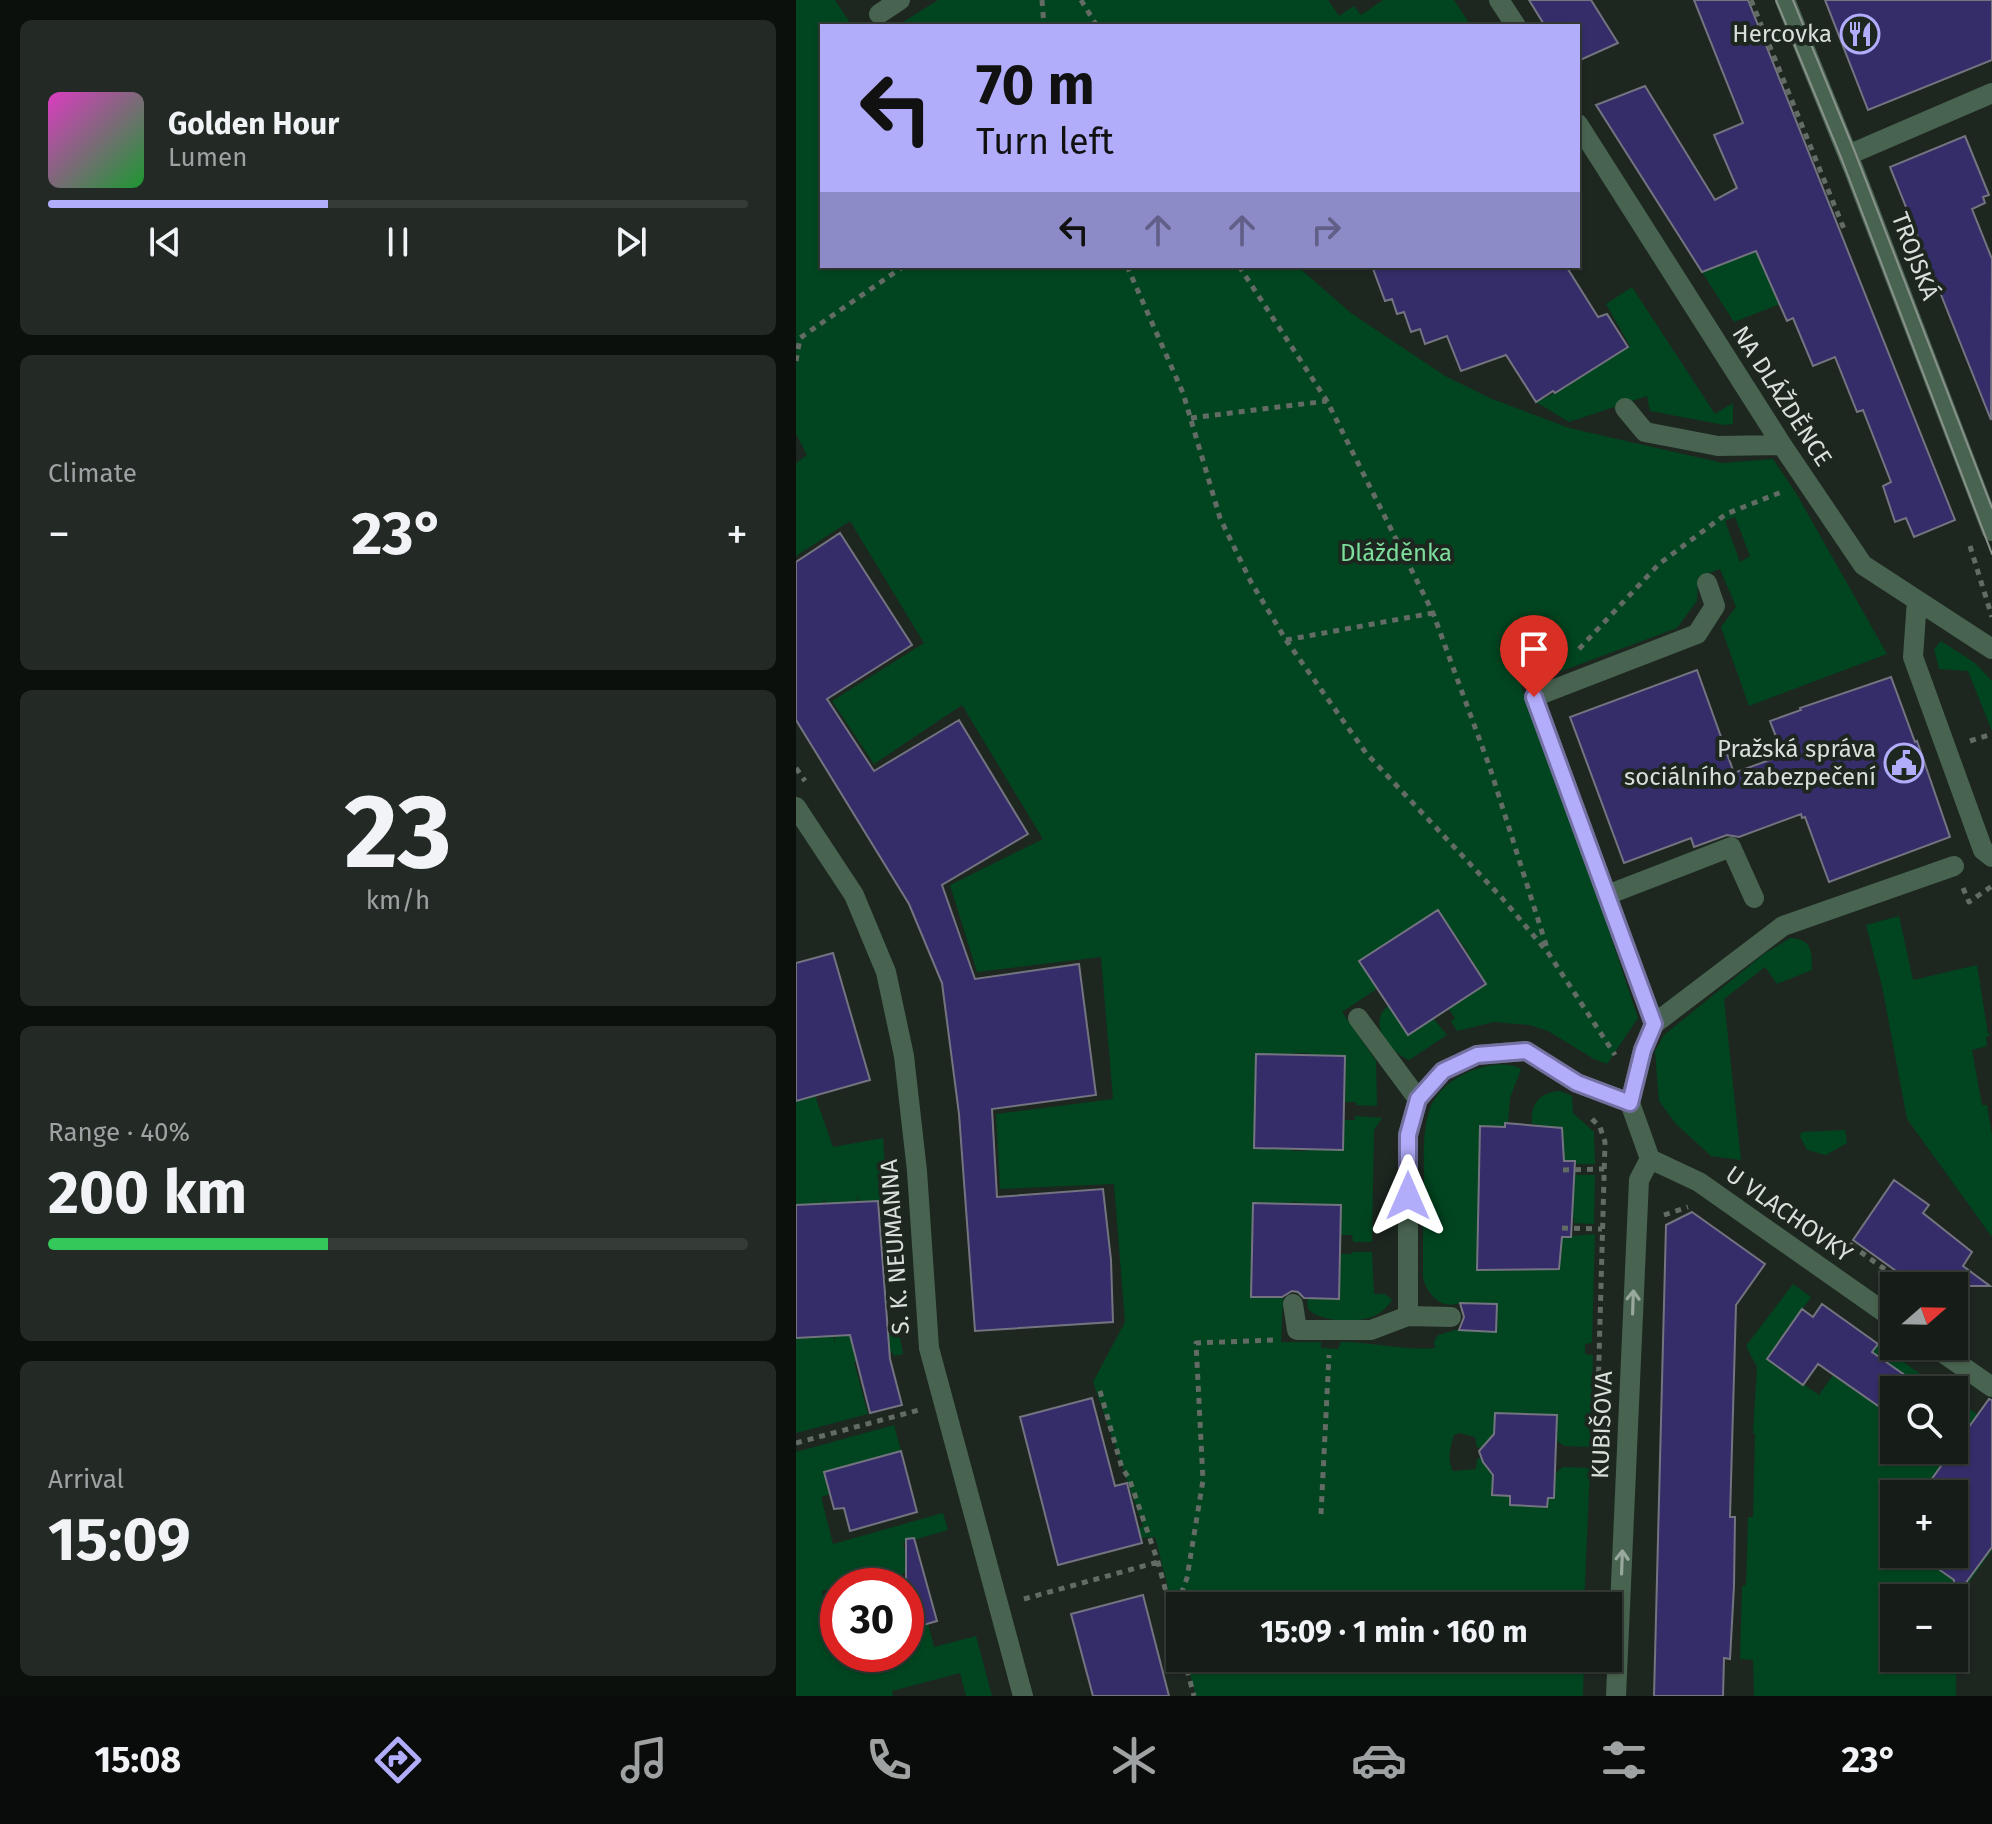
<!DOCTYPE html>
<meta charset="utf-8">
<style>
body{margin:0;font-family:"Fira Sans",sans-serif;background:#232a25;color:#f1f3f6;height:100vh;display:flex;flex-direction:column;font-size:30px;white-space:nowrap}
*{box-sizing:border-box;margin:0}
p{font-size:26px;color:#9ea2a2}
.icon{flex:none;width:44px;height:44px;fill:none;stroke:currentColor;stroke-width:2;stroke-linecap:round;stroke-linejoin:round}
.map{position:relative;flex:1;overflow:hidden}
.panel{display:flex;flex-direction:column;gap:20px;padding:20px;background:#0c100d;width:796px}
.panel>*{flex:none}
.hud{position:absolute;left:24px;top:24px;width:760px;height:244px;border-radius:0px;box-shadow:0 2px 6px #0004,0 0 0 2px #353b37;background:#b1adfa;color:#111;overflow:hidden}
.needle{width:52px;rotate:70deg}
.controls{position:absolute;left:1084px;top:1272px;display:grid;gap:16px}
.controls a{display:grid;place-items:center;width:88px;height:88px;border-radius:0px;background:#161d18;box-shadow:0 2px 6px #0004,0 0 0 2px #353b37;font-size:40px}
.speed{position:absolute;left:24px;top:1568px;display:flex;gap:16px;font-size:40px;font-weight:700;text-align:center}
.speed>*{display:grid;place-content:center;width:104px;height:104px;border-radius:50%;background:#161d18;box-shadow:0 2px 6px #0004,0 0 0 2px #353b37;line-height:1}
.speed .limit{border:12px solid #d22;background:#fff;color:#111}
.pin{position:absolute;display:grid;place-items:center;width:68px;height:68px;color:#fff;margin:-82px -34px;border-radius:50% 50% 50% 0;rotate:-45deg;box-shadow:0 0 8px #0007}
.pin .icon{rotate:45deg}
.me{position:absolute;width:88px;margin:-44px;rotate:0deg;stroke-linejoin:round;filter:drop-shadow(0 0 6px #0008)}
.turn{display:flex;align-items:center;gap:28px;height:168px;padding:0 24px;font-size:36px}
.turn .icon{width:104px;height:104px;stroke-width:2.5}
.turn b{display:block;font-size:56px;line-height:68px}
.lanes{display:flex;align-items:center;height:76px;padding:0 24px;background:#0003;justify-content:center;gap:40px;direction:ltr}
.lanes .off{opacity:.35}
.big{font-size:60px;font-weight:700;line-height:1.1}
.panel .widget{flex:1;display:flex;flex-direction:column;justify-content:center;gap:12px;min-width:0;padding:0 28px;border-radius:12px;background:#232a25}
.panel .dial{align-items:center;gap:0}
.dial b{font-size:104px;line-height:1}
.song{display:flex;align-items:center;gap:24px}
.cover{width:96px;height:96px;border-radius:12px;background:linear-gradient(135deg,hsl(310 70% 55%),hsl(130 70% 35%))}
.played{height:8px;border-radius:4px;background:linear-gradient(90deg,#b1adfa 40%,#353b37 40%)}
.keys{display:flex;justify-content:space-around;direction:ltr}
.heat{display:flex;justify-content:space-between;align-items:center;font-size:44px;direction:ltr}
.charge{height:12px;border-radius:6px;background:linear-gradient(90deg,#34c759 40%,#353b37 0)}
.trip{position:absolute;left:370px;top:1592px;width:456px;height:80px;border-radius:0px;background:#161d18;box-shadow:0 2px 6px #0004,0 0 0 2px #353b37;font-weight:700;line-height:80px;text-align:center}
.dock{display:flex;height:128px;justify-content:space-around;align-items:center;background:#090c0a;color:#9ea2a2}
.dock .icon{width:56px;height:56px}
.dock .selected{color:#b1adfa}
.dock b{font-size:36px;color:#f1f3f6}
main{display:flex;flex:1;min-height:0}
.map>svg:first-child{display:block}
.green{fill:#004520;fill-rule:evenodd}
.building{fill:#352d69;stroke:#747480;stroke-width:2}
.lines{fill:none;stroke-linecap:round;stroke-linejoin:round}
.path{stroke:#626b64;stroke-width:5;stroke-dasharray:6 6;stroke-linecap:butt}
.minor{stroke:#486450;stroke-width:20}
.tram{stroke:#89918b;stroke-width:2}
.oneway{stroke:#98a89c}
.route-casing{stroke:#7370a2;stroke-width:20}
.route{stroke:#b1adfa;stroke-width:14}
.labels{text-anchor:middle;stroke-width:8;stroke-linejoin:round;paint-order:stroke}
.poi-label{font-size:24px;fill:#d9dfda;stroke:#1d2720;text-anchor:end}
.street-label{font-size:24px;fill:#d9dfda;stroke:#1d2720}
.park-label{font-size:24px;fill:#7ddd9c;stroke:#1d2720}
</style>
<main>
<section class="panel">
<div class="widget">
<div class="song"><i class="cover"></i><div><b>Golden Hour</b><p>Lumen</p></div></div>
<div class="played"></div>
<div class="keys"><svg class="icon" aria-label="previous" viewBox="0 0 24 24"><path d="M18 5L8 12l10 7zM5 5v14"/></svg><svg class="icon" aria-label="pause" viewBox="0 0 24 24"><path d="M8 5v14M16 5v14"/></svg><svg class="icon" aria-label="next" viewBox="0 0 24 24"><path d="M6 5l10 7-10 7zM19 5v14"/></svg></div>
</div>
<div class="widget"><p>Climate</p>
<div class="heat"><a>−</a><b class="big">23°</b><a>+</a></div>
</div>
<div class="widget dial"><b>23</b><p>km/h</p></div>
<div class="widget"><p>Range · 40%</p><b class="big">200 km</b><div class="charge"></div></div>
<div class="widget"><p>Arrival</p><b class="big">15:09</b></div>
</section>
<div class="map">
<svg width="1196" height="1696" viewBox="0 0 1196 1696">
<rect width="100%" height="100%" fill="#1d2720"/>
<!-- green -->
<path class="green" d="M0,0h39l17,26h-30v240h475l54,47 94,63 47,23 77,29 154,35 50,-4 23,34 91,161 -138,52 -28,-79 15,-20 -16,-38 -22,8 -1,24 -20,27 -156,58 76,209 41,123 -31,46 -13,-5 -46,-28 -19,-6 -35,-3 -37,9 -6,-10 4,-3 -7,-10 38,-25 -19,-29 1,-2 -31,-42 -77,51 18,27 -36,24 34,49 1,45 -21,-1v-3h-12l-35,-49h-15l-2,98h14l37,-31h12v-4l27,2 -8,12 -2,112h-19l-1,-7h-11v-30l-50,-3v2h-38l-2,92 32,1 -2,45h40v6l17,1 3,-7c31,0 63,9 94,6l-1,-6 4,-7 21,-6 37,2 -36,-28c-18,7 -33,-8 -37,-26 0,-31 0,-62 1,-93 0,-24 -2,-50 5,-73 6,-20 26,-34 44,-41 15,-5 34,-9 48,-1l-11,29 -2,26 -3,3h-25l-3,140 25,1 1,3 56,-2 3,-32 33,-3 -3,109 -7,1v10l8,1 -3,92 -26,-1 -8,-6v-25l-61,-2 -1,27 -8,3 -5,5 -4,-1 -2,-10 -16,-4 -5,2c-4,11 -7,26 -1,36l23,-2 1,-10 4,-1 4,7 8,3 -1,27 18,1v9l37,2 1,-9 6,-1 1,-24 8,-6 27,1 -6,138h-404v28l-25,-97 -14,1 -2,-10 4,-2 -50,-144 32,-60 -11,-138 -114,5 -4,-75 117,-15 -12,-142 -124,15 -27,-87 93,-46 -81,-134 -88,59 -42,-63 92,-58 -74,-122 -54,35v-93l11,-8 -11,-21zM939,517l15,39 -10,6 -15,-41z
M142,0h390l11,16 15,-10 7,9 22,-15h71l17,26h-574z
M960,251l29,51 -51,20 -32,-50z
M836,287l83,127 18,-11v21l-9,1 -74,-14 -3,-15 -78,26 -33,-20 19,-9 75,-47 -24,-42z
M1145,641l34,22 17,18v50l-24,-60 -29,-2 -5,-20z
M1103,916l14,64 64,-15 11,69h4l-6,3 1,9 -15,4 10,55h5l5,30v102l-85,-118 -25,-133 -16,-61z
M994,938c22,1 22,13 22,32l-35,14 -12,-17 -41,32 17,161 -30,-4 -35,-32 -17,-23 -4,-50 9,-16 100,-81z
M593,1005l44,13 14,17 -38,25c-20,-9 -43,-37 -20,-55z
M764,1091l12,5 1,17 21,19 1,32h-19l-1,-3h-11v-15l-27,-19v-3h-5c-2,-20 8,-32 28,-33z
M19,1096l18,51 50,-9 4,56 -3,6 -25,2 -2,-7v7l-32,2 -1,-7 -1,7 -27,2v-105z
M1049,1130l2,13 -21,12 -19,-5 -7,-14 2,-4z
M779,1175h20l-1,49 -20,-1v-5l-14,-1 1,-37h14z
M556,1252h20l2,42h11l7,6c-4,5 -8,11 -14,14 -17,10 -56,9 -70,-5l-1,-11h32l1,-44h12z
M997,1284l18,13 -44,62 52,36 19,-27 10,17 42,30 4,-6v41h60v-52l38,27v125l-35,49 -1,97h-202l-1,-36 -13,-1 2,-73 4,-1 2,-68h5l2,-83 -2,-1 4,-66 -11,-21zM1098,1494h60v60h-60zM1098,1598h60v60h-60z
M96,1332l8,6 3,16 -9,2 -2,-4 -38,10 14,52 -72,19v-95l37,-2 2,7v-7z
M1082,1344l65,46h-36l6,-9 -41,-29z
M98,1425l7,26 -77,22 6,21 -9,3 12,47 110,-31 5,17 -45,13 7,29 -45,11 -1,-4 -42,12 16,63h68v-24l22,-6 6,23 42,-11 16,60h-26l-6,-23 -68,18 1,5h-97v-244z
M390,1658h398l-1,38h-387z"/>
<!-- building -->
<path class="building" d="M733,0h62l27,43 -40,18v-35h-33z
M898,0h54l207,520 -41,17 -8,-19 -11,4 -12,-36 8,-4 -28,-72 -6,2 -22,-55 -22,9 -20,-48 -6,3 -31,-70 -54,21 -106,-167 49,-19 70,114 22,-12 -23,-53 29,-12z
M1029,0h167v60l-124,50z
M1169,136l24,59 -6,2 2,6 -13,6 20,50 -1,161 -101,-253z
M576,266h194l32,51 9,-3 21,33 -73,46 -2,-2 -17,11 -30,-47 -45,16 -14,-35 -22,8 -5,-15 -9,3 -7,-20 -7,2 -5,-15 -7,2z
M44,533l72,112 -85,54 47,72 85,-51 69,114 -86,51 33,94 104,-15 17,131 -104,14 5,88 106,-8 8,71 2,62 -138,9 -16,-217 -17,-131 -33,-79 -113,-184v-158z
M901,670l37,103 49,-18 -13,-34 31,-11 -1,-2 91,-31 24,65 2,-1 33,96 -121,45 -24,-65 -3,1 -1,-4 -62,23 -12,-2 -33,12 -3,-9 -67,25 -54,-146z
M642,910l48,74 -78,51 -49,-74z
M37,953l37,127 -74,21v-138z
M460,1054l89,2 -2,94 -89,-2z
M709,1123l57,5 2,33h11l-4,76h-9l-3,32 -82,1 3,-144 25,1z
M1098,1180l35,25 -6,8 49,39 -9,14 27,20h-73l-64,-46z
M82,1201l12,158 12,46 -32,8 -20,-78 -54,3v-133z
M457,1203l88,2 -2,94 -35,-1 -6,-6 -6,-1 -10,6h-31z
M896,1212l73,52 -29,41 -6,212h5l-1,69 -4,73 -6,-1 -1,38h-69l12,-471z
M664,1303l37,1 -1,28 -37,-2 5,-13z
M1026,1304l56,40 -6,8 54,38h-32v27l-76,-53 -15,21 -36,-26 35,-50 11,8z
M296,1398l23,88 12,-3 15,60 -84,22 -38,-148z
M1193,1399l3,1v147l-38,52v-19l-37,-26h37v-60h-33z
M699,1413l62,2 -3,83h-6l-1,9 -37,-2v-9l-18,-1 1,-20 -10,-13 -4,-11 15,-17z
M105,1451l16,61 -67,19 -6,-23 -10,1 -10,-37z
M118,1538l23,83 -31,9v-91z
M347,1595l26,101h-76l-22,-82z"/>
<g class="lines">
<!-- path -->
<path class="path" d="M246,0l2,26
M285,0l16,26
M955,0l93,229
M331,266l56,127 37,125 31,64 35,58 80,113 136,145 47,56 66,101
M443,266l88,135 106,212 57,155 58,183
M0,361l4,-23 104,-72
M395,418l136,-17
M1174,546l22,71
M490,640l147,-27
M783,649l80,-85 67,-50 58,-23
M1174,741l22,-7
M0,768l9,13
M1167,888l6,14 23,-16
M796,1119l8,8 5,15 -9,323
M767,1170l41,-1
M868,1215l24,-8
M766,1228l40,1
M1048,1255l7,-10 57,41
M1093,1345l22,15
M304,1391l22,77 7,10 29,84 22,82
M0,1443l123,-33
M525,1514l8,-159
M228,1599l134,-37
M377,1616l14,-38 16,-98 -7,-137 79,-3
M388,1658l10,38"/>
<!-- minor -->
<path class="minor" d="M703,0l17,26
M989,0l69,170 138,361
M83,14l21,-14
M782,124l204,321 81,120 129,84
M1052,155l144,-62
M829,408l20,24 73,14 64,-1
M1121,600l-4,57 70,193 9,7
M0,807l58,88 32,77 18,84 13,115 12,177 94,348
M811,895l124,-48 23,51
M562,1018l60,81
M858,1024l-120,-327 163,-63 18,-28 -8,-23
M834,1103l13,-53 11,-26 129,-98 171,-60
M854,1159l49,23 195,137
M497,1304l4,26h74l37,-14 43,1
M612,1316v-181l10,-36 25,-28 34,-16 49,-4 51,32 53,20 20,56
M1137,1346l59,41
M820,1696l23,-516 11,-21"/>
<!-- tram -->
<path class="tram" d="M980,0l66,160 150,394
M997,0l62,152 137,356"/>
</g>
<!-- one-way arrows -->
<defs><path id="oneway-shaft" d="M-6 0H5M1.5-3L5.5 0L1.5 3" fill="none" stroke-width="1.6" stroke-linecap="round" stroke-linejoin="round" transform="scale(2)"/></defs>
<g class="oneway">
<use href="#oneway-shaft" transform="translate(837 1302) rotate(-88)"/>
<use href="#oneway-shaft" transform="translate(826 1562) rotate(-88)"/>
</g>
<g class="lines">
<defs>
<path id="route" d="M612,1196v-61l10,-36 25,-28 34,-16 49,-4 51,32 53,20 13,-53 11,-26 -120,-327"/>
</defs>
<!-- route casing -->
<use href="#route" class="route-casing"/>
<!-- route -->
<use href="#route" class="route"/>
</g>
<!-- icons -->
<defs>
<symbol id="restaurant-ring" viewBox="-11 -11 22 22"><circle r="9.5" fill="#1d2720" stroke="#b1adfa" stroke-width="1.5"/><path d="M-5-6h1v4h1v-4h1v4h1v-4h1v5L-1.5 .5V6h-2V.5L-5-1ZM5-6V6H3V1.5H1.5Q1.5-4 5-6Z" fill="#b1adfa"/></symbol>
<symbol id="civic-ring" viewBox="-11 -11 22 22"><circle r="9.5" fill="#1d2720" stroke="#b1adfa" stroke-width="1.5"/><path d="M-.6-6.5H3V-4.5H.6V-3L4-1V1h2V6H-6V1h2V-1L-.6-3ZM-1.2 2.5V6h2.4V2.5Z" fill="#b1adfa"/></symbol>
</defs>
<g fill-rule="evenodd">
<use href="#restaurant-ring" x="1042" y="12" width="44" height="44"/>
<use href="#civic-ring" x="1086" y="741" width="44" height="44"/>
</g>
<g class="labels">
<!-- poi labels -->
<g class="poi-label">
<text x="1036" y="42">Hercovka</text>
<text x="1080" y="757">Pražská správa<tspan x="1080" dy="28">sociálního zabezpečení</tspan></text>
</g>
<!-- street labels -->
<g class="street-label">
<text transform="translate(1119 256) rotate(69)" y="8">TROJSKÁ</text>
<text transform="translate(986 396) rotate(57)" y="8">NA DLÁŽDĚNCE</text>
<text transform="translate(993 1214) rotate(35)" y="8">U VLACHOVKY</text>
<text transform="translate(99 1247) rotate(-94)" y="8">S. K. NEUMANNA</text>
<text transform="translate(806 1425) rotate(-88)" y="8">KUBIŠOVA</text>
</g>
<!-- park labels -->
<g class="park-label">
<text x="600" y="561">Dlážděnka</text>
</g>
</g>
</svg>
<div class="controls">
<a><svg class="needle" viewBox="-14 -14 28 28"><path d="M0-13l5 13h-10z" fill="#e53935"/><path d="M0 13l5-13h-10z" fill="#9ea2a2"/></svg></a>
<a><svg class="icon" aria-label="search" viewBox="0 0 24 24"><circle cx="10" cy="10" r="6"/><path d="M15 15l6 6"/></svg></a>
<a>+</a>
<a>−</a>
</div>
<div class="speed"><div class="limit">30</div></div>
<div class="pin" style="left:738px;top:697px;background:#d93025"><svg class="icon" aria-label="arrive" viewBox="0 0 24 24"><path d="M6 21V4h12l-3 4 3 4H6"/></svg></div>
<svg class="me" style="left:612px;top:1196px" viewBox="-20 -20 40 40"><path d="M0-17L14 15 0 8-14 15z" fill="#b1adfa" stroke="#fff" stroke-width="4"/></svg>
<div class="trip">15:09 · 1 min · 160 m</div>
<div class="hud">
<div class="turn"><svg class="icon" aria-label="left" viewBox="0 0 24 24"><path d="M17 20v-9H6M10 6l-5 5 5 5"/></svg><div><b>70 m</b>Turn left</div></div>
<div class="lanes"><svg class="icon" aria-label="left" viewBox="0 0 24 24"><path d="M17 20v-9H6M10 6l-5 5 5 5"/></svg><svg class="icon off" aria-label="ahead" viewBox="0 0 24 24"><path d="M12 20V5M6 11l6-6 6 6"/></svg><svg class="icon off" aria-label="ahead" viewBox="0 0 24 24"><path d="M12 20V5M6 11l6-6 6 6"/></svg><svg class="icon off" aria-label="right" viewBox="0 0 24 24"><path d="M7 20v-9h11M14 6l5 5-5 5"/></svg></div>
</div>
</div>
</main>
<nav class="dock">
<b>15:08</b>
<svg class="icon selected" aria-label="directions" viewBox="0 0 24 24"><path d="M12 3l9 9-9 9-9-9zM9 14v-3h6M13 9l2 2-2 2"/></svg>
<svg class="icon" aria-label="music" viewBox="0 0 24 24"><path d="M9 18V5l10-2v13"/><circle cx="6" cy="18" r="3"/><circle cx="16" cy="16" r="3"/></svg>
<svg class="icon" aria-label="phone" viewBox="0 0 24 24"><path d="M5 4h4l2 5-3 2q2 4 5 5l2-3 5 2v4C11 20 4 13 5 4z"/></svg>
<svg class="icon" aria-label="climate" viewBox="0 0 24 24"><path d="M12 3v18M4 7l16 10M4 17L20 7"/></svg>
<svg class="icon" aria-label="car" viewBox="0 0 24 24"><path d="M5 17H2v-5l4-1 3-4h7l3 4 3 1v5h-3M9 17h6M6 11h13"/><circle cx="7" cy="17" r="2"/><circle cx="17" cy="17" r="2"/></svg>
<svg class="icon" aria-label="filters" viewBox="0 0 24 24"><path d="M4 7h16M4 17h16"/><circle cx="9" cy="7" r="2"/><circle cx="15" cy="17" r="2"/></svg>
<b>23°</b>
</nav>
